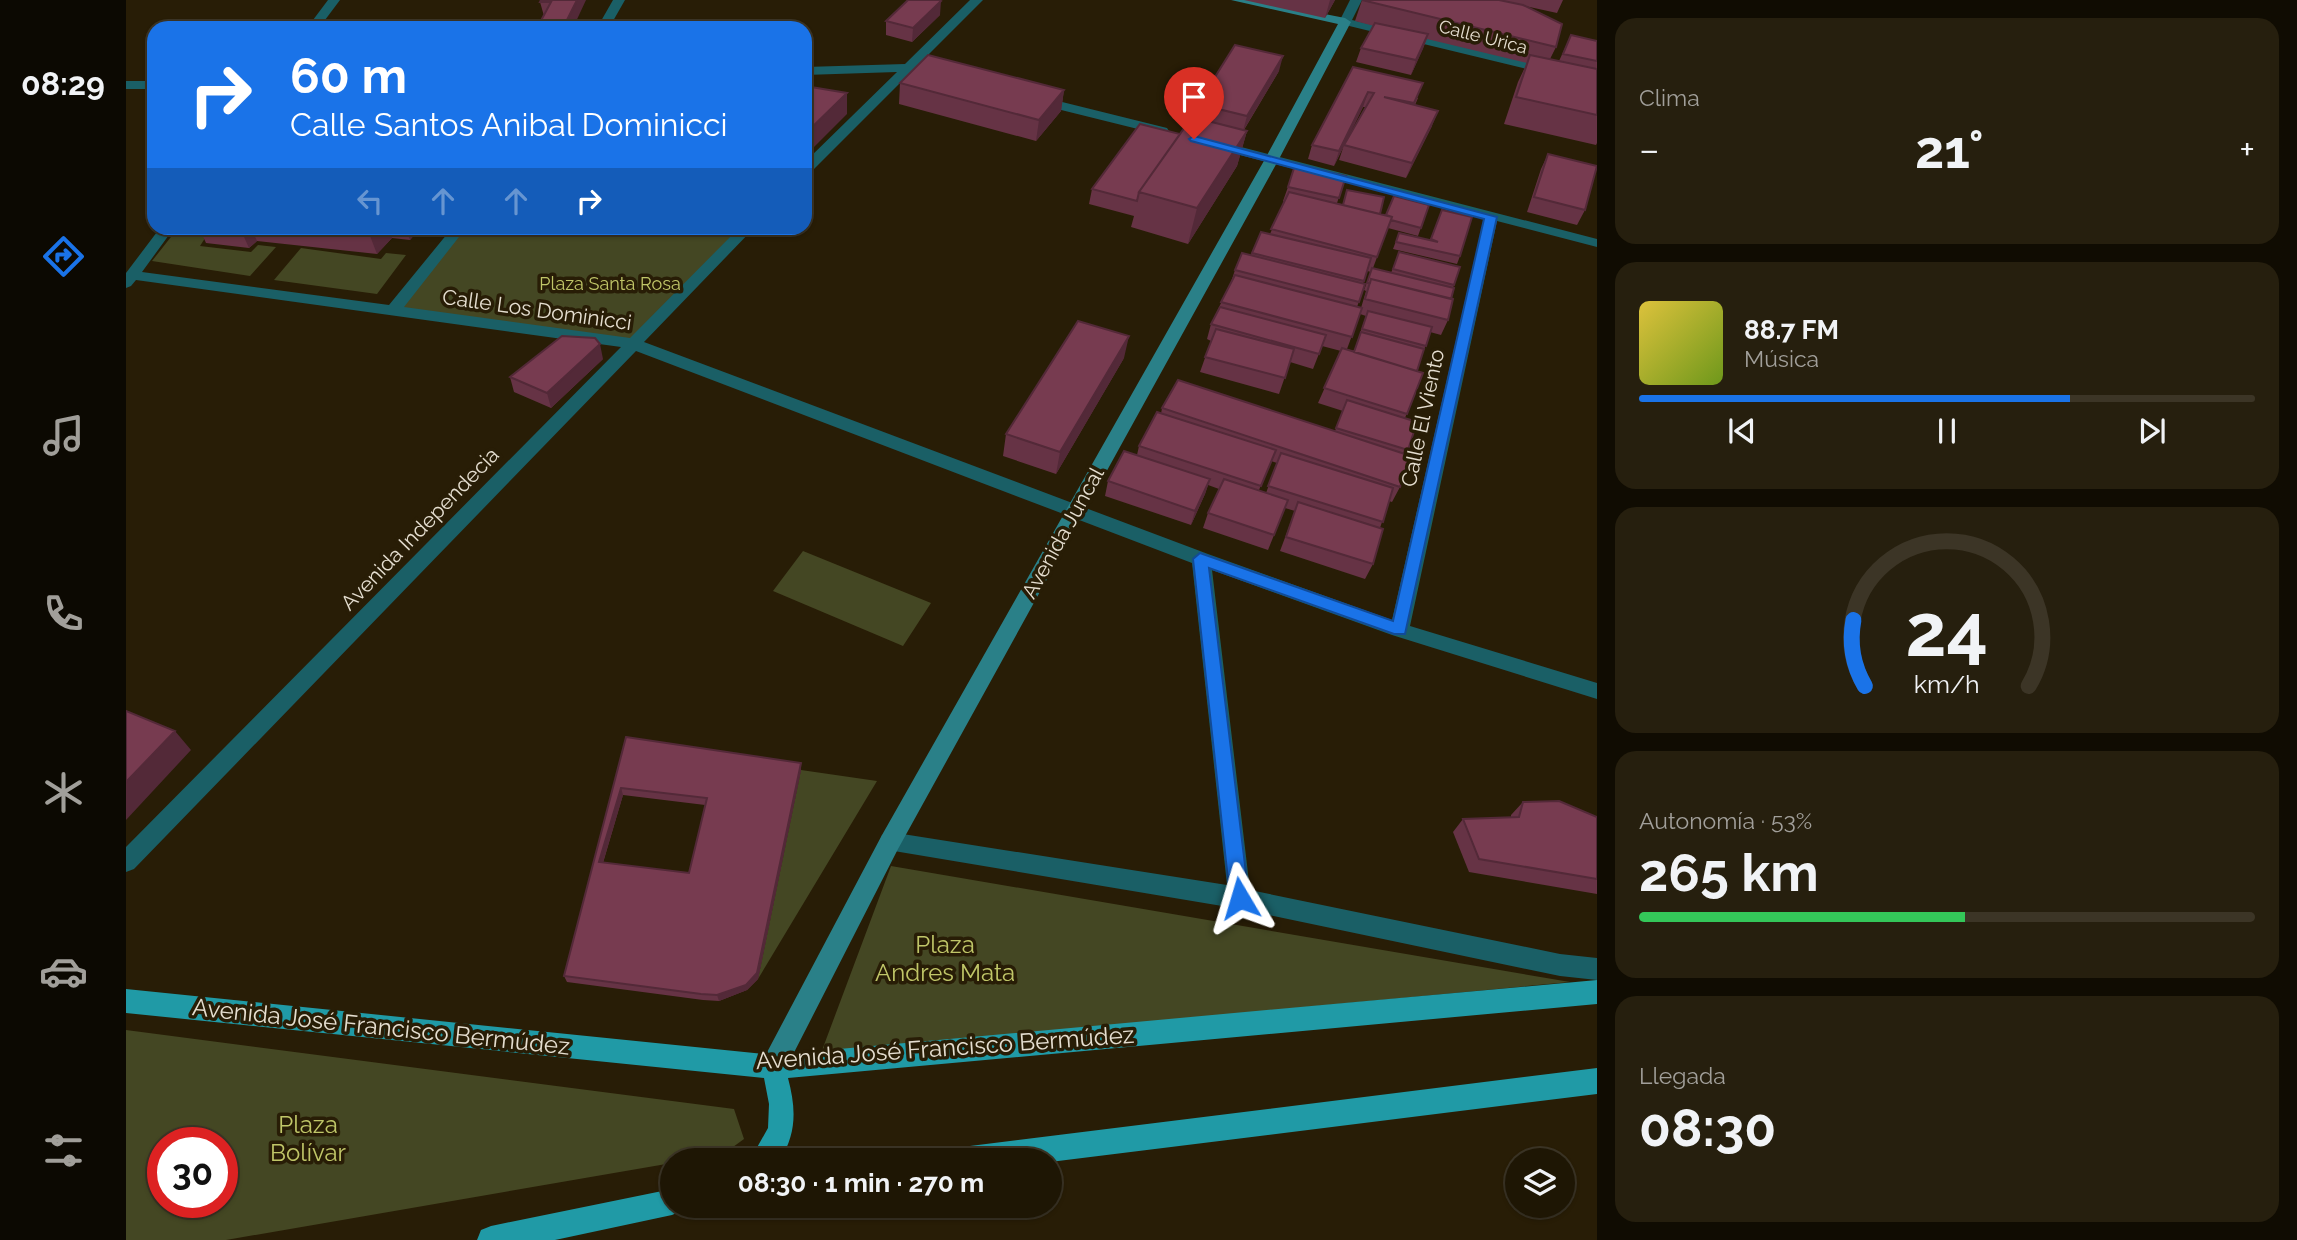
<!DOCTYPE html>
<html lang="es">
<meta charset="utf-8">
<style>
body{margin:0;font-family:Raleway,sans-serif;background:#261f0e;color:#f1f3f6;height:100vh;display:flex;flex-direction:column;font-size:26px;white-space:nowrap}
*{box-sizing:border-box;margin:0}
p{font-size:23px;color:#a19f9a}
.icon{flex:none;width:38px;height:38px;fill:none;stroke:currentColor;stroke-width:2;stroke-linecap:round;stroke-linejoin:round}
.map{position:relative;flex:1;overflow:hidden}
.panel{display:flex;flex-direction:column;gap:18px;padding:18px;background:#100c02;width:700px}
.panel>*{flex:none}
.top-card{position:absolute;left:21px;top:21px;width:665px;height:214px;border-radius:21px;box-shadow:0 2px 5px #0004,0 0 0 2px #3c3526;background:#1a73e8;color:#fff;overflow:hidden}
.controls{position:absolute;left:1379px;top:1148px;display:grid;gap:14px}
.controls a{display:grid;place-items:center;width:70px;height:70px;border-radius:50%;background:#1e1604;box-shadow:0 2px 5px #0004,0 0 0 2px #3c3526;font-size:35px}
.speed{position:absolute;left:21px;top:1127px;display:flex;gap:14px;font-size:35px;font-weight:700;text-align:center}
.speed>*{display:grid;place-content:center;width:91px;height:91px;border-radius:50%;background:#1e1604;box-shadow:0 2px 5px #0004,0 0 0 2px #3c3526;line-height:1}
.speed .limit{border:10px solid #d22;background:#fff;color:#111}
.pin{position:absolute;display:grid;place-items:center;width:60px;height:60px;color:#fff;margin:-72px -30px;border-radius:50% 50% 50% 0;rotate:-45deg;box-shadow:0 0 7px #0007}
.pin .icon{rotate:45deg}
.me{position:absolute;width:77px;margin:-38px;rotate:353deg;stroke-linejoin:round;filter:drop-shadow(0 0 5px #0008)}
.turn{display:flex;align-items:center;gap:24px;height:147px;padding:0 28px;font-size:32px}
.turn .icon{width:91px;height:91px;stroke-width:2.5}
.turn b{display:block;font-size:49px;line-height:60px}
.lanes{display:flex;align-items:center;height:66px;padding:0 28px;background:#0003;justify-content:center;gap:35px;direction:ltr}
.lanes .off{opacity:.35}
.big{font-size:52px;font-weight:700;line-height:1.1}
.panel .widget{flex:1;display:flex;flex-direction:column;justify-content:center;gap:10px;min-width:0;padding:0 24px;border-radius:21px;background:#261f0e}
.panel .dial{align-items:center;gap:0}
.dial svg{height:182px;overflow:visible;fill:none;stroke:#3c3526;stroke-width:7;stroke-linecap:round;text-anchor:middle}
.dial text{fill:#f1f3f6;stroke:none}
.song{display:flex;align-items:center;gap:21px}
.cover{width:84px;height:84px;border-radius:10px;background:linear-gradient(135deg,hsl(50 70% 55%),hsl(80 70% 35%))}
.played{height:7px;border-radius:4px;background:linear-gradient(90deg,#1a73e8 70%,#3c3526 70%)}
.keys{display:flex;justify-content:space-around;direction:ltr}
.heat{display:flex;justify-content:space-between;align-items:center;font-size:38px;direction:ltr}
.charge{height:10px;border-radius:5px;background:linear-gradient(90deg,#34c759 53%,#3c3526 0)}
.trip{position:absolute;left:534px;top:1148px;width:402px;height:70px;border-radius:35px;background:#1e1604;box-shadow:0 2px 5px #0004,0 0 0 2px #3c3526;font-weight:700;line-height:70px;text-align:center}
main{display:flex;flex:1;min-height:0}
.dock{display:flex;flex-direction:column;width:126px;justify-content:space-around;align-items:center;background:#0c0902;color:#a19f9a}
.dock .icon{width:49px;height:49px}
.dock .on{color:#1a73e8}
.dock b{font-size:32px;color:#f1f3f6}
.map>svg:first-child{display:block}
.green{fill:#444723;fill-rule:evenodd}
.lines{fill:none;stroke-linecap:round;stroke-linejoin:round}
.minor{fill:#1a5f66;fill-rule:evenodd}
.secondary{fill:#2a8088;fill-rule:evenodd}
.primary{fill:#209aa6;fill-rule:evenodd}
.wall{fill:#663345;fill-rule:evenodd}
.shaded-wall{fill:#532938}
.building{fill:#773b50;stroke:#532938;stroke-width:2;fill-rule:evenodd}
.route{fill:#1a73e8;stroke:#114b97;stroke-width:2}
.labels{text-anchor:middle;stroke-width:7;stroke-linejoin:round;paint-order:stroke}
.far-street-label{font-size:18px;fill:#e5ded0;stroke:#281d06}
.far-park-label{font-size:18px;fill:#c0c668;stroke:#281d06}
.street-label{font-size:21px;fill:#e5ded0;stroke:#281d06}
.near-park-label{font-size:24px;fill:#c0c668;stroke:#281d06}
.near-street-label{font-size:24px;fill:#e5ded0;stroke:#281d06}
</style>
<main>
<nav class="dock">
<b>08:29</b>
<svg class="icon on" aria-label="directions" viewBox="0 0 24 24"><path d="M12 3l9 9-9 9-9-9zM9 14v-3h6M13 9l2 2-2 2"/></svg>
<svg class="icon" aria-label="music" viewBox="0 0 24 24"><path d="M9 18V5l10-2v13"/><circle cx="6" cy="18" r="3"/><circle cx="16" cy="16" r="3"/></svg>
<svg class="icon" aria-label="phone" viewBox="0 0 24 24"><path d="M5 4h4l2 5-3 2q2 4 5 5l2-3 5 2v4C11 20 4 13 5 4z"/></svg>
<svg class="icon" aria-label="climate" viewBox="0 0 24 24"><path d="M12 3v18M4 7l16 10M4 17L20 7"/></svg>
<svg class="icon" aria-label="car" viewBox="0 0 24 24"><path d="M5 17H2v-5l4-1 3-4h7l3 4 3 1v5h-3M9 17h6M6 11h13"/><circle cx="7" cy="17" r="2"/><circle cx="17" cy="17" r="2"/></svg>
<svg class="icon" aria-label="filters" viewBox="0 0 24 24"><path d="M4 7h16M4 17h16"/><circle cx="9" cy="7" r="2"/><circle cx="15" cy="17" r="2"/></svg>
</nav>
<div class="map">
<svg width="1471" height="1240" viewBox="0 0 1471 1240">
<rect width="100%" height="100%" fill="#281d06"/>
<!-- green -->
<path class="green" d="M52,228h20l-5,6 14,1 -7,11 51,6 7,-7 18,2 -26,29 -98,-15z
M333,228h288l-114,116 -239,-34z
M175,248l80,11 5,-6 20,2 -29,39 -103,-14z
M677,551l128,52 -28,43 -130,-55z
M675,770l76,11 -119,198z
M765,866l679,116 -749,71z
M0,1030l608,79 10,30 -22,16 -50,5v3l-446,77h-100zM37,1143h59v59h-59z"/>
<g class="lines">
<!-- minor -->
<path class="minor" d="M202,0h12l-21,28h-12z
M487,0h12l-16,28h-12z
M844,0h13l-66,66 25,6v6l-31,-6 -101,101 -5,1v-12l92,-90 -92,3v-8l100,-3z
M1224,0h12l-10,20 245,58v8l-256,-62 -2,-2z
M0,81h28v8h-28z
M912,96l129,32 2,3 -7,4 -129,-32 -1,-3z
M1092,141l379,98v8l-100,-26 -87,405 187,57v16l-205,-64 -180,-65 38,320 310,64 37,4v22l-37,-4 -320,-67 -358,-60 -3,-7 3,-7 8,-3 337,53 -35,-322 -556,-212 -502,518 -8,3v-25l495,-500 -485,-67 -5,6 -5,2v-15l34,-45h14l-32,44 247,33 63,-77h14l-62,79 226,31 109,-110h15l-110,114 564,212 184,66 92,-402 -271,-70 -2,-3z"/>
<!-- secondary -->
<path class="secondary" d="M1105,0h23l91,18 6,4 -72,137 -381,690 -116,227 -9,3 -9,-3 -3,-9 3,-9 118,-223 383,-676 73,-135z"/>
<!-- primary -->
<path class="primary" d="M1471,980v24l-809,74c8,30 9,55 -8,82h-30l18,-32 1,-24 -5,-26 -638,-65v-24l647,66z
M1471,1068v26l-547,68 -101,-2 4,-9 9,-4z
M546,1189v17h12l-3,5 -9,4 -117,25h-78l4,-10 10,-4z"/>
</g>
<!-- wall -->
<path class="wall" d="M460,0l-42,16 -4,-14z
M1118,0h91l-10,18z
M1236,0h201l-6,13 -32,-7 31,41 -6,12 9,2 12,-26 26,6v102l-1,2 -92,-21 14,-42 9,-19 -100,-24 -16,36 -55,-13 5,-14 13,-22 -19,-5z
M814,15l-28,27 -26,-7v-14z
M1227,67l65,31 -3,7 17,21 -26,52 -67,-18 5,-15 22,-38h-3l-29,59 -26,-7 4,-14z
M1153,71l-35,59 3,1 -10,35 -49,78 -57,-17 3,-11 -45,-12 3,-15 88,-55 14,-17 4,-13z
M774,83l164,7 -3,21 -25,30 -137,-37z
M1422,154l37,56 -8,15 -50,-13 14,-43z
M1220,176l-9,27 49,12 43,-10 -11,31 -30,-8 -15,40 18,5 8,-21 55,33 -1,3 -5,32 -7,15 -11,-3 -13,39 6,2 -18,45 3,32 -2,4 -6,33 -8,15 -3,-1 -9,27 -7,36 -8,15 -85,-28 15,-40 -10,-3 -17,42 -65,-22 5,-15 11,-24 -11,-4 -3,9 -14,31 -86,-29 3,-15 29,-26 2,-9 22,-32 1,-6 173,23 8,-20 -25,-8 23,-52 -19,-5 -9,23 -23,-7 -11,32 -79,-22 11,-31 -4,-2 4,-15 20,-42 4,-12 16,-15 10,-23 9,2 14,-32 -1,-1 5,-14zM1241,271l4,1 -7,18 2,1 -5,17 -4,-1 8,-23h-2zM1234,314l6,2 -12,35 -7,-2zM1145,461l6,2 -11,30 -7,-3z
M1316,210l18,46 -3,8 -64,-15 6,-16 31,7z
M69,228h225l-10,12 -18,-2 -15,16 -120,-13 -8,7 -43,-5 -5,-11h-3z
M998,358l-68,116 -53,-18 3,-22z
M477,359l-52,49 -37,-16 -4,-15z
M500,737l175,26v7l-43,209 -11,11 -28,11 -16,-1 -136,-18 -3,-6zM497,795l82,10 -16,68 -86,-10z
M1397,802l74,15v77l-128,-22 -16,-40 10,-13 48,-1v-3z"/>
<!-- shaded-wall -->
<path class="shaded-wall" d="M451,0h9l-13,28h-10z
M1204,0h5l-10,18z
M815,1l-1,14 -28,27 1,-14z
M1302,34l-5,15 -12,26 5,-15z
M1157,56l-4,15 -36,60 4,-15z
M938,90l-3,21 -25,30 3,-21z
M1242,92l-5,15 -29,59 5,-15z
M721,93v21l-42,42v-22z
M1312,111l-6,15 -26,52 6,-15z
M1121,131l-10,35 -49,78 9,-36z
M114,228h11l6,13 -8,7z
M241,228h22l3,10 -15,16z
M279,228h15l-10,12z
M1003,336l-5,22 -68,116 4,-22z
M474,344l3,15 -52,49 -4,-15z
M1084,479l-5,15 -14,31 4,-14z
M49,731l16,19 -65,70v-38z
M675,763v7l-43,209 -11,11 -28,11 -2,-6z
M495,788l2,7 -22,74 -2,-7z"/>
<!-- building -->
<path class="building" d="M415,0h36l-14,28h-26l14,-26h-11z
M782,0h31l2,1 -28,27 -27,-7z
M1236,0h137l24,5 39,19 -6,23z
M1249,23l53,11 -12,26 -55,-12z
M1445,35l26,6v20l-34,-7z
M1109,45l48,11 -36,60 -49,-12z
M802,55l136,35 -25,30 -139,-37z
M1404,55l67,14v46l-81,-18z
M1227,67l70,16 -9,20 -30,-6 54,14 -26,52 -68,-18 30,-52 -6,-1 -29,59 -27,-6z
M679,86l42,7 -42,41z
M1066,117l55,14 -50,77 -58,-16z
M1014,124l40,10 -41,58 -2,9 -45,-12z
M1422,154l49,12 -12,44 -51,-13z
M1169,165l51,11 -7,22 -51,-11z
M1221,190l37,7 -4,17 -37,-9z
M1163,192l103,25 -15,40 -106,-28z
M1268,196l35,9 -8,23 -30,-8 1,-3 -6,-2z
M1316,210l30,7 -12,39 -64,-14 3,-9 39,9 -7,-3z
M1135,232l110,26 -7,23 -112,-28z
M1273,252l61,15 -6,18 -61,-16z
M1116,253l123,31 -6,18 -124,-32z
M1246,268l82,20 -3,11 -80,-20 -1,4h-3z
M1109,275l127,33 -10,29 -131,-35z
M1245,279l82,20 -5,21 -83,-21z
M1094,307l106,28 -7,19 -108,-30z
M1242,311l64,16 -6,19 -64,-17z
M952,321l51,15 -69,116 -54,-18z
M1090,329l78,20 -9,29 -80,-21z
M1235,332l63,17 -7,22 -63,-19z
M436,336l33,2 5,6 -53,49 -37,-16z
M1216,348l81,25 -16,41 -83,-26z
M1052,380l233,76 -11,31 -238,-79z
M1221,400l70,22 -9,28 -72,-22z
M1031,412l119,38 -15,36 -122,-40z
M998,451l86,28 -15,32 -87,-30z
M1155,453l112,35 -10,34 -115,-36z
M1098,479l64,21 -14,35 -66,-22z
M1172,502l85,27 -10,35 -87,-27z
M0,711l49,20 -49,51z
M500,737l175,26 -44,210 -11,12 -29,10 -16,-1 -137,-18zM495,788l86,10 -18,75 -90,-11z
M1433,801l38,16v62l-118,-20 -16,-40 56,-2 4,-15z"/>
<!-- route -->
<path class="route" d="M1068,136l303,81 -92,417h-11l-185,-66 40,330 -2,6 -7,2 -7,-2 -3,-6 -37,-339 7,-6 193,68 91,-402 -293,-78 -2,-2z"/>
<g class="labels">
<!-- far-street labels -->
<g class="far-street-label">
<text transform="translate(1357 37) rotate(14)" y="6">Calle Urica</text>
</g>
<!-- far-park labels -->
<g class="far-park-label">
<text x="484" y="290">Plaza Santa Rosa</text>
</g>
<!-- street labels -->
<g class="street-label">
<text transform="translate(411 310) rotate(8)" y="7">Calle Los Dominicci</text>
<text transform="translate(1297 418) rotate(-78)" y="7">Calle El Viento</text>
<text transform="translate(294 529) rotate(-46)" y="7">Avenida Independecia</text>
<text transform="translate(937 533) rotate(-61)" y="7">Avenida Juncal</text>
</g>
<!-- near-park labels -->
<g class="near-park-label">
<text x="819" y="953">Plaza<tspan x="819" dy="28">Andres Mata</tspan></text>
<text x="182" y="1133">Plaza<tspan x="182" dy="28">Bolívar</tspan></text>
</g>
<!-- near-street labels -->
<g class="near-street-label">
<text transform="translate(255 1027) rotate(6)" y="8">Avenida José Francisco Bermúdez</text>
<text transform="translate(819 1048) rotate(-4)" y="8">Avenida José Francisco Bermúdez</text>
</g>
</g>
</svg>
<div class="controls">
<a><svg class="icon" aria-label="layers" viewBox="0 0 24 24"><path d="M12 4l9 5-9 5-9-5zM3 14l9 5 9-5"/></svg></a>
</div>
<div class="speed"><div class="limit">30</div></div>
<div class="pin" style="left:1068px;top:139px;background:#d93025"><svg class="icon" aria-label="arrive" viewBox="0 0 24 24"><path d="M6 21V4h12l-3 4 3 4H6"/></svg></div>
<svg class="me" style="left:1114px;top:898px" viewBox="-20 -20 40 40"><path d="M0-17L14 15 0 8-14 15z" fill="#1a73e8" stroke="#fff" stroke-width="4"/></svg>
<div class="trip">08:30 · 1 min · 270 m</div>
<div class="top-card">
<div class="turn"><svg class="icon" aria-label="right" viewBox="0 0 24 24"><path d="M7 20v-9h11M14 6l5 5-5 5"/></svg><div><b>60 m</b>Calle Santos Anibal Dominicci</div></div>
<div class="lanes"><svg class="icon off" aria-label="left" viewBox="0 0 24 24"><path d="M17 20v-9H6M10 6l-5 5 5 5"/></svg><svg class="icon off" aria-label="ahead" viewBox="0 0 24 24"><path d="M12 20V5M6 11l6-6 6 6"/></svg><svg class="icon off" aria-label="ahead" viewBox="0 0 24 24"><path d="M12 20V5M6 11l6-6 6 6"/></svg><svg class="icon" aria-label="right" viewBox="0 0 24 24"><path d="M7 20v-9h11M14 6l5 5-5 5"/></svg></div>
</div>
</div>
<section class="panel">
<div class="widget"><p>Clima</p>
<div class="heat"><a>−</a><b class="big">21°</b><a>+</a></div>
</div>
<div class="widget">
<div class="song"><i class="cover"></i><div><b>88.7 FM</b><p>Música</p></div></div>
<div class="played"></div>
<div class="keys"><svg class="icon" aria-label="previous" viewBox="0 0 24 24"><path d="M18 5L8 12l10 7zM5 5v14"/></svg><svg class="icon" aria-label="pause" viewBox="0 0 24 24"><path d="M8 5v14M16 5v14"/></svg><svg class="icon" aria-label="next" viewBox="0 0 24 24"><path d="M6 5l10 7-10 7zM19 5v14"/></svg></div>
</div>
<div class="widget dial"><svg viewBox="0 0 100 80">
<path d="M14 69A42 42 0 1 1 86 69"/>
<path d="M14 69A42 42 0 0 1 9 40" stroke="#1a73e8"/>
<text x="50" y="56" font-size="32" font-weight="700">24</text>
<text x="50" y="72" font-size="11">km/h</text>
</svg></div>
<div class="widget"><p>Autonomía · 53%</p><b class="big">265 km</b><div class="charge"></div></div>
<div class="widget"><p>Llegada</p><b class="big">08:30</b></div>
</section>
</main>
